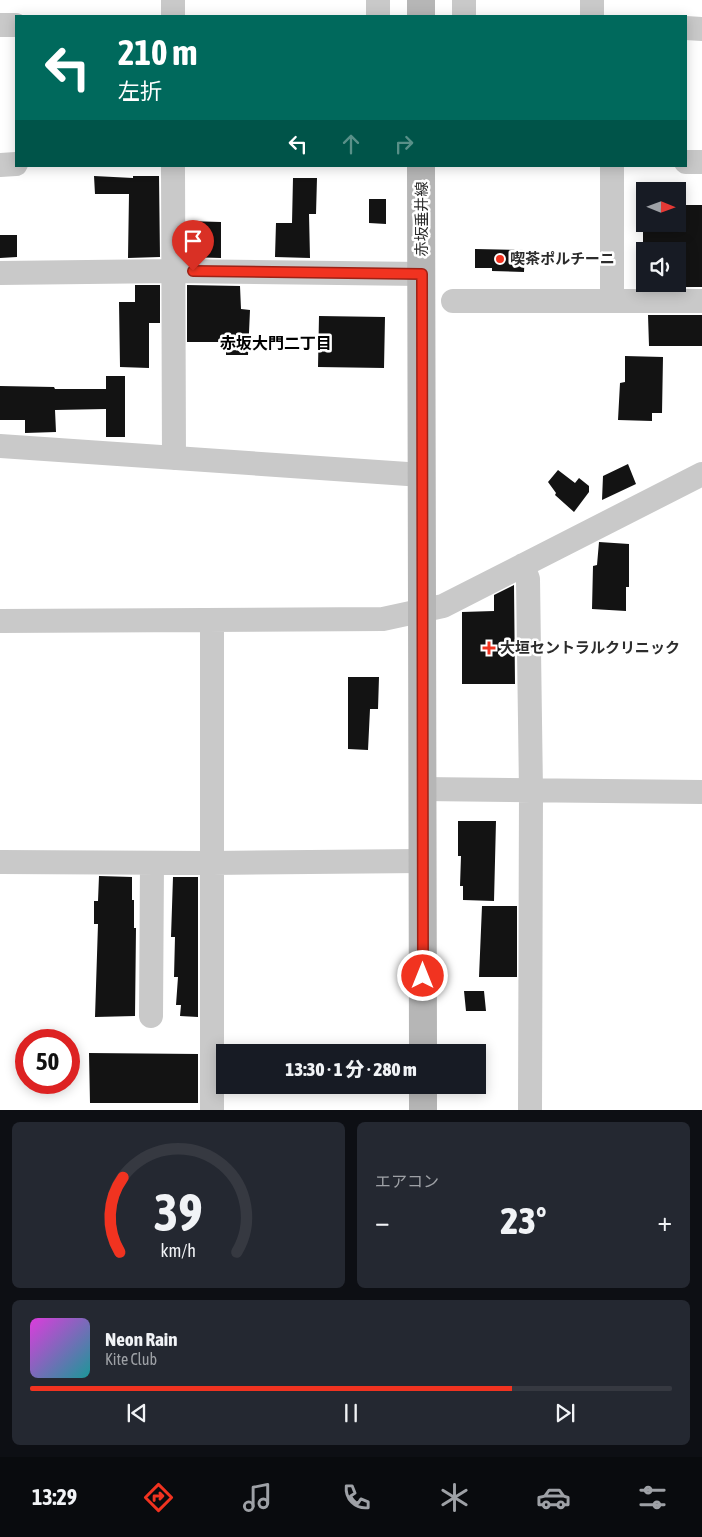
<!DOCTYPE html>
<html lang="ja">
<meta charset="utf-8">
<style>
body{margin:0;font-family:"Asap Condensed","Noto Sans JP",sans-serif;background:#242831;color:#f1f3f6;height:100vh;display:flex;flex-direction:column;font-size:19px;white-space:nowrap}
*{box-sizing:border-box;margin:0}
p{font-size:16px;color:#9ea1a6}
.icon{flex:none;width:28px;height:28px;fill:none;stroke:currentColor;stroke-width:2;stroke-linecap:round;stroke-linejoin:round}
.map{position:relative;height:1110px;overflow:hidden}
.details{display:flex;flex-direction:column;gap:12px;padding:12px;background:#0d0f14;flex:1}
.details>*{flex:none}
.banner{position:absolute;left:15px;top:15px;width:672px;height:152px;border-radius:0px;box-shadow:0 2px 12px #0003;background:#00695c;color:#fff;overflow:hidden}
.needle{width:32px;rotate:91deg}
.fabs{position:absolute;left:636px;top:182px;display:grid;gap:10px}
.fabs a{display:grid;place-items:center;width:50px;height:50px;border-radius:0px;background:#171b24;box-shadow:0 2px 12px #0003;font-size:25px}
.speed{position:absolute;left:15px;top:1029px;display:flex;gap:10px;font-size:25px;font-weight:700;text-align:center}
.speed>*{display:grid;place-content:center;width:65px;height:65px;border-radius:50%;background:#171b24;box-shadow:0 2px 12px #0003;line-height:1}
.speed .limit{border:8px solid #d22;background:#fff;color:#111}
.pin{position:absolute;display:grid;place-items:center;width:42px;height:42px;color:#fff;margin:-51px -21px;border-radius:50% 50% 50% 0;rotate:-45deg;box-shadow:0 0 5px #0007}
.pin .icon{rotate:45deg}
.me{position:absolute;width:55px;margin:-28px;rotate:0deg;stroke-linejoin:round;filter:drop-shadow(0 0 4px #0008)}
.turn{display:flex;align-items:center;gap:18px;height:105px;padding:0 20px;font-size:22px}
.turn .icon{width:65px;height:65px;stroke-width:2.5}
.turn b{display:block;font-size:35px;line-height:42px}
.lanes{display:flex;align-items:center;height:48px;padding:0 20px;background:#0003;justify-content:center;gap:25px;direction:ltr}
.lanes .off{opacity:.35}
.big{font-size:38px;font-weight:800;line-height:1.1}
.details .tile{flex:1;display:flex;flex-direction:column;justify-content:center;gap:8px;min-width:0;padding:0 18px;border-radius:8px;background:#242831}
.details .dial{align-items:center;gap:0}
.dial svg{height:130px;overflow:visible;fill:none;stroke:#363941;stroke-width:7;stroke-linecap:round;text-anchor:middle}
.dial text{fill:#f1f3f6;stroke:none}
.song{display:flex;align-items:center;gap:15px}
.cover{width:60px;height:60px;border-radius:8px;background:linear-gradient(135deg,hsl(300 70% 55%),hsl(180 70% 35%))}
.played{height:5px;border-radius:2px;background:linear-gradient(90deg,#f13320 75%,#363941 75%)}
.keys{display:flex;justify-content:space-around;direction:ltr}
.heat{display:flex;justify-content:space-between;align-items:center;font-size:28px;direction:ltr}
.details .tiles{flex:1;display:grid;gap:12px;grid-template-columns:1fr 1fr}
.tile:last-child{grid-column:span 2}
.trip{position:absolute;left:216px;top:1044px;width:270px;height:50px;border-radius:0px;background:#171b24;box-shadow:0 2px 12px #0003;font-weight:800;line-height:50px;text-align:center}
.tabs{display:flex;height:80px;justify-content:space-around;align-items:center;background:#090b0e;color:#9ea1a6}
.tabs .icon{width:35px;height:35px}
.tabs .on{color:#f13320}
.tabs b{font-size:22px;color:#f1f3f6}
.map>svg:first-child{display:block}
.building{fill:#131313}
.lines{fill:none;stroke-linecap:round;stroke-linejoin:round}
.street{stroke:#c9c9c9;stroke-width:24}
.secondary{stroke:#b6b6b6;stroke-width:28}
.route-casing{stroke:#9d2115;stroke-width:12}
.route{stroke:#f13320;stroke-width:9}
.poi-dot{fill:#f13320;stroke:#fff;stroke-width:2}
.labels{text-anchor:middle;stroke-width:5;stroke-linejoin:round;paint-order:stroke}
.street-label{font-size:15px;fill:#2c2c2c;stroke:#fff}
.poi-label{font-size:15px;font-weight:bold;fill:#2c2c2c;stroke:#fff;text-anchor:start}
.neighbourhood-label{font-size:16px;font-weight:bold;fill:#000;stroke:#fff}
</style>
<div class="map">
<svg width="702" height="1110" viewBox="0 0 702 1110">
<rect width="100%" height="100%" fill="#fff"/>
<!-- building -->
<path class="building" d="M94,176l39,2v-2h26l1,81 -32,1 1,-64h-34z
M293,178h24l-1,36h-7l1,44 -35,-1 1,-34h16z
M369,199h17v25l-17,-1z
M681,205h21v82h-22l1,-10h-3v-30l-35,-1v-22h37z
M187,221l34,1v36l-34,-1z
M0,235h17v22l-17,1z
M475,249l50,1 -1,22 -32,-1v-3h-17z
M135,285h25v38h-11v45l-29,-1 -1,-65h16z
M187,285l53,1 1,23 9,1 -2,45h-22v-13h-39z
M648,315h54v31h-53z
M319,316l66,1 -1,51 -66,-1z
M625,356l38,1 -1,56h-10v8l-34,-1 2,-37 5,-1z
M106,376h19v61h-19v-28l-51,1 1,22 -31,1v-13h-25v-34l54,1 1,2h51z
M628,464l8,20 -34,16 1,-24z
M558,470l17,13 4,-5 10,8v6l-15,20 -19,-17 1,-2 -8,-11z
M599,542l30,2v43h-3v24l-34,-2 1,-43 4,-1z
M514,585l1,99h-53v-72l32,-1v-16z
M348,677h31l-1,32h-8l-2,41 -20,-1z
M458,821h38l-2,80 -31,-1v-14h-3l1,-30h-3z
M99,876l33,1v23h2v28h2l-1,88 -40,1 3,-93h-4v-23h4z
M173,877h25v140l-18,-1 1,-11h-5l2,-28h-4l1,-40h-4z
M482,906h35v71h-38z
M464,991h20l2,20h-20z
M89,1053l109,1v49h-108z"/>
<g class="lines">
<!-- street -->
<path class="street" d="M173,0v16
M378,0v16
M464,0v16
M592,0v16
M0,25h16
M686,28l16,1
M686,162h16
M0,165l16,-1
M173,166l1,292
M0,273l174,-2 248,3
M612,300v-134
M453,301h249
M0,446l422,29
M523,565l5,14 3,212 -1,319
M0,621l383,-2 60,-13 259,-132
M422,789l280,3
M0,862l212,1 210,-2
M151,1016l1,-153
M212,1110v-490"/>
<!-- secondary -->
<path class="secondary" d="M421,0v16
M421,166l2,886
M423,1085v25"/>
</g>
<g class="lines">
<defs>
<path id="route" d="M193,271l229,3 1,702"/>
</defs>
<!-- route casing -->
<use href="#route" class="route-casing"/>
<!-- route -->
<use href="#route" class="route"/>
</g>
<!-- markers -->
<g class="poi-dot">
<circle cx="500" cy="259" r="5"/>
<path d="M486.5 640.5h5v5h5v5h-5v5h-5v-5h-5v-5h5z"/>
</g>
<g class="labels">
<!-- street labels -->
<g class="street-label">
<text transform="translate(422 219) rotate(-90)" y="5">赤坂垂井線</text>
</g>
<!-- poi labels -->
<g class="poi-label">
<text x="510" y="264">喫茶ポルチーニ</text>
<text x="500" y="653">大垣セントラルクリニック</text>
</g>
<!-- neighbourhood labels -->
<g class="neighbourhood-label">
<text x="276" y="349">赤坂大門二丁目</text>
</g>
</g>
</svg>
<div class="fabs">
<a><svg class="needle" viewBox="-14 -14 28 28"><path d="M0-13l5 13h-10z" fill="#e53935"/><path d="M0 13l5-13h-10z" fill="#9ea1a6"/></svg></a>
<a><svg class="icon" aria-label="sound" viewBox="0 0 24 24"><path d="M4 9h4l5-4v14l-5-4H4zM17 9q2 3 0 6"/></svg></a>
</div>
<div class="speed"><div class="limit">50</div></div>
<div class="pin" style="left:193px;top:271px;background:#d93025"><svg class="icon" aria-label="arrive" viewBox="0 0 24 24"><path d="M6 21V4h12l-3 4 3 4H6"/></svg></div>
<svg class="me" style="left:423px;top:976px" viewBox="-20 -20 40 40"><circle r="17" fill="#f13320" stroke="#fff" stroke-width="3"/><path d="M0-11L8 9 0 5-8 9z" fill="#fff"/></svg>
<div class="trip">13:30 · 1 分 · 280 m</div>
<div class="banner">
<div class="turn"><svg class="icon" aria-label="left" viewBox="0 0 24 24"><path d="M17 20v-9H6M10 6l-5 5 5 5"/></svg><div><b>210 m</b>左折</div></div>
<div class="lanes"><svg class="icon" aria-label="left" viewBox="0 0 24 24"><path d="M17 20v-9H6M10 6l-5 5 5 5"/></svg><svg class="icon off" aria-label="ahead" viewBox="0 0 24 24"><path d="M12 20V5M6 11l6-6 6 6"/></svg><svg class="icon off" aria-label="right" viewBox="0 0 24 24"><path d="M7 20v-9h11M14 6l5 5-5 5"/></svg></div>
</div>
</div>
<section class="details">
<div class="tiles">
<div class="tile dial"><svg viewBox="0 0 100 80">
<path d="M14 69A42 42 0 1 1 86 69"/>
<path d="M14 69A42 42 0 0 1 16 23" stroke="#f13320"/>
<text x="50" y="56" font-size="32" font-weight="700">39</text>
<text x="50" y="72" font-size="11">km/h</text>
</svg></div>
<div class="tile"><p>エアコン</p>
<div class="heat"><a>−</a><b class="big">23°</b><a>+</a></div>
</div>
<div class="tile">
<div class="song"><i class="cover"></i><div><b>Neon Rain</b><p>Kite Club</p></div></div>
<div class="played"></div>
<div class="keys"><svg class="icon" aria-label="previous" viewBox="0 0 24 24"><path d="M18 5L8 12l10 7zM5 5v14"/></svg><svg class="icon" aria-label="pause" viewBox="0 0 24 24"><path d="M8 5v14M16 5v14"/></svg><svg class="icon" aria-label="next" viewBox="0 0 24 24"><path d="M6 5l10 7-10 7zM19 5v14"/></svg></div>
</div>
</div>
</section>
<nav class="tabs">
<b>13:29</b>
<svg class="icon on" aria-label="directions" viewBox="0 0 24 24"><path d="M12 3l9 9-9 9-9-9zM9 14v-3h6M13 9l2 2-2 2"/></svg>
<svg class="icon" aria-label="music" viewBox="0 0 24 24"><path d="M9 18V5l10-2v13"/><circle cx="6" cy="18" r="3"/><circle cx="16" cy="16" r="3"/></svg>
<svg class="icon" aria-label="phone" viewBox="0 0 24 24"><path d="M5 4h4l2 5-3 2q2 4 5 5l2-3 5 2v4C11 20 4 13 5 4z"/></svg>
<svg class="icon" aria-label="climate" viewBox="0 0 24 24"><path d="M12 3v18M4 7l16 10M4 17L20 7"/></svg>
<svg class="icon" aria-label="car" viewBox="0 0 24 24"><path d="M5 17H2v-5l4-1 3-4h7l3 4 3 1v5h-3M9 17h6M6 11h13"/><circle cx="7" cy="17" r="2"/><circle cx="17" cy="17" r="2"/></svg>
<svg class="icon" aria-label="filters" viewBox="0 0 24 24"><path d="M4 7h16M4 17h16"/><circle cx="9" cy="7" r="2"/><circle cx="15" cy="17" r="2"/></svg>
</nav>
